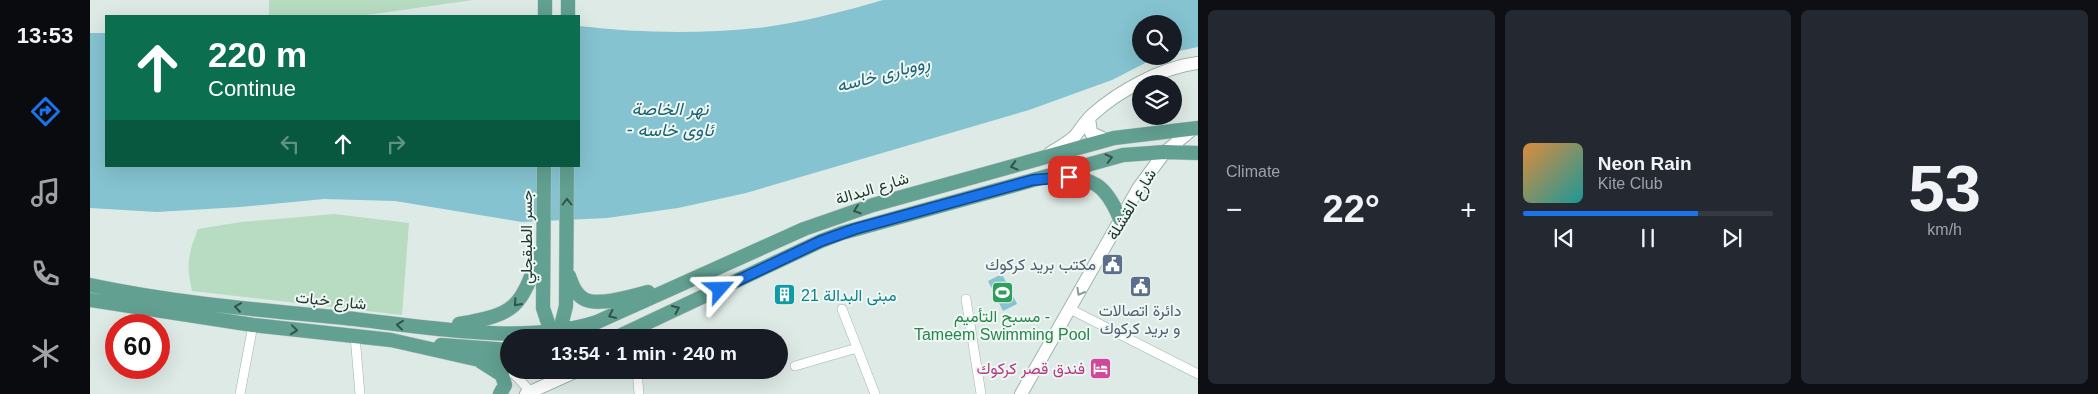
<!DOCTYPE html>
<meta charset="utf-8">
<style>
body{margin:0;font-family:Helvetica,Vazirmatn,sans-serif;background:#242831;color:#f1f3f6;height:100vh;display:flex;flex-direction:column;font-size:19px;white-space:nowrap}
*{box-sizing:border-box;margin:0}
p{font-size:16px;color:#9ea1a6}
.icon{flex:none;width:28px;height:28px;fill:none;stroke:currentColor;stroke-width:2;stroke-linecap:round;stroke-linejoin:round}
.map{position:relative;flex:1;overflow:hidden}
.drawer{display:flex;flex-direction:column;gap:10px;padding:10px;background:#0d0f14;width:900px}
.drawer>*{flex:none}
.banner{position:absolute;left:15px;top:15px;width:475px;height:152px;border-radius:0px;box-shadow:0 5px 20px #0002;background:#0b6e4f;color:#fff;overflow:hidden}
.fabs{position:absolute;left:1042px;top:15px;display:grid;gap:10px}
.fabs a{display:grid;place-items:center;width:50px;height:50px;border-radius:50%;background:#171b24;box-shadow:0 5px 20px #0002;font-size:25px}
.speed{position:absolute;left:15px;top:314px;display:flex;gap:10px;font-size:25px;font-weight:700;text-align:center}
.speed>*{display:grid;place-content:center;width:65px;height:65px;border-radius:50%;background:#171b24;box-shadow:0 5px 20px #0002;line-height:1}
.speed .limit{border:8px solid #d22;background:#fff;color:#111}
.pin{position:absolute;display:grid;place-items:center;width:42px;height:42px;color:#fff;margin:-21px;border-radius:10px;box-shadow:0 2px 8px #0006}
.me{position:absolute;width:55px;margin:-28px;rotate:65deg;stroke-linejoin:round;filter:drop-shadow(0 0 4px #0008)}
.turn{display:flex;align-items:center;gap:18px;height:105px;padding:0 20px;font-size:22px}
.turn .icon{width:65px;height:65px;stroke-width:2.5}
.turn b{display:block;font-size:35px;line-height:42px}
.lanes{display:flex;align-items:center;height:48px;padding:0 20px;background:#0003;justify-content:center;gap:25px;direction:ltr}
.lanes .off{opacity:.35}
.big{font-size:38px;font-weight:800;line-height:1.1}
.drawer .card{flex:1;display:flex;flex-direction:column;justify-content:center;gap:8px;min-width:0;padding:0 18px;border-radius:8px;background:#242831}
.drawer .dial{align-items:center;gap:0}
.dial b{font-size:65px;line-height:1}
.song{display:flex;align-items:center;gap:15px}
.cover{width:60px;height:60px;border-radius:8px;background:linear-gradient(135deg,hsl(30 70% 55%),hsl(180 70% 35%))}
.played{height:5px;border-radius:2px;background:linear-gradient(90deg,#1a73e8 70%,#363941 70%)}
.keys{display:flex;justify-content:space-around;direction:ltr}
.heat{display:flex;justify-content:space-between;align-items:center;font-size:28px;direction:ltr}
.drawer .tiles{flex:1;display:grid;gap:10px;grid-template-columns:repeat(3,1fr)}
.trip{position:absolute;left:410px;top:329px;width:288px;height:50px;border-radius:25px;background:#171b24;box-shadow:0 5px 20px #0002;font-weight:800;line-height:50px;text-align:center}
main{display:flex;flex:1;min-height:0}
.dock{display:flex;flex-direction:column;width:90px;justify-content:space-around;align-items:center;background:#090b0e;color:#9ea1a6}
.dock .icon{width:35px;height:35px}
.dock .on{color:#1a73e8}
.dock b{font-size:22px;color:#f1f3f6}
.map>svg:first-child{display:block}
.green{fill:#b7dcc1}
.water{fill:#85c3d0}
.lines{fill:none;stroke-linecap:round;stroke-linejoin:round}
.street-casing{stroke:#a1b2ac;stroke-width:10}
.secondary-casing{stroke:#9eb6ad;stroke-width:14}
.primary-casing{stroke:#bcc4c2;stroke-width:15}
.street{stroke:#fff;stroke-width:9}
.secondary{stroke:#fff;stroke-width:12}
.primary{stroke:#62a091;stroke-width:14}
.oneway{stroke:#30544a}
.oneway2{stroke:#909c99}
.route-casing{stroke:#114b97;stroke-width:12}
.route{stroke:#1a73e8;stroke-width:9}
.labels{text-anchor:middle;stroke-width:4;stroke-linejoin:round;paint-order:stroke}
.street-label{font-size:16px;fill:#203a33;stroke:#eff7f3}
.service-label{font-size:16px;fill:#4e5e75;stroke:#eff7f3;text-anchor:end}
.culture-label{font-size:16px;fill:#0d838f;stroke:#eff7f3;text-anchor:start}
.leisure-label{font-size:16px;fill:#27864d;stroke:#eff7f3}
.hotel-label{font-size:16px;fill:#b23c85;stroke:#eff7f3;text-anchor:end}
.water-label{font-size:18px;font-style:italic;fill:#1a6476;stroke:#eff7f3}
</style>
<main>
<nav class="dock">
<b>13:53</b>
<svg class="icon on" aria-label="directions" viewBox="0 0 24 24"><path d="M12 3l9 9-9 9-9-9zM9 14v-3h6M13 9l2 2-2 2"/></svg>
<svg class="icon" aria-label="music" viewBox="0 0 24 24"><path d="M9 18V5l10-2v13"/><circle cx="6" cy="18" r="3"/><circle cx="16" cy="16" r="3"/></svg>
<svg class="icon" aria-label="phone" viewBox="0 0 24 24"><path d="M5 4h4l2 5-3 2q2 4 5 5l2-3 5 2v4C11 20 4 13 5 4z"/></svg>
<svg class="icon" aria-label="climate" viewBox="0 0 24 24"><path d="M12 3v18M4 7l16 10M4 17L20 7"/></svg>
</nav>
<div class="map">
<svg width="1108" height="394" viewBox="0 0 1108 394">
<rect width="100%" height="100%" fill="#deeae5"/>
<!-- green -->
<path class="green" d="M179,0h204l-113,16h-91z
M244,214l75,9 -7,92 -210,-24c-6,-26 -4,-37 6,-62l43,-7z"/>
<!-- water -->
<path class="water" d="M793,0h315v47l-24,5v-28h-33v32h18l-47,24 -83,30 -283,83 -68,15 -71,10 -85,4 -127,-21 -71,-2 -84,8 -83,5 -67,-4v-175h16v133h473v-140c58,7 120,8 178,2 43,-5 85,-16 126,-28z
M912,274l15,30 -14,7 -15,-30z"/>
<g class="lines">
<defs>
<path id="street" d="M876,299l15,95
M752,309l33,85
M980,309l128,65
M265,336l5,58
M405,365l19,9 19,20
M705,366l62,-18
M547,370l2,24
M150,394l13,-69"/>
<path id="secondary" d="M999,118l2,15 16,7
M960,153c8,-5 18,-10 25,-17 6,-7 10,-15 17,-21 26,-24 71,-48 106,-52
M436,394l53,-24
M931,394l118,-207 26,-35 29,-24"/>
<path id="primary" d="M455,16v-16
M478,16v-16
M454,166l-1,142 6,18 9,10
M966,178c37,-2 50,7 64,41
M479,276c3,8 6,18 15,23 14,8 48,-3 64,-7
M0,285c84,18 170,25 255,33 76,8 179,28 252,4l207,-93 69,-24 241,-67 84,-10
M0,300l163,25 138,15 84,19 34,2
M369,324c59,-10 61,-17 81,-71
M466,336l4,-6 6,-24 1,-140
M525,338l206,-97 21,-8 281,-78 42,-3 33,1
M351,345l68,5
M390,361l22,14 3,10 -5,9"/>
</defs>
<!-- street casing -->
<use href="#street" class="street-casing"/>
<!-- secondary casing -->
<use href="#secondary" class="secondary-casing"/>
<!-- primary casing -->
<use href="#primary" class="primary-casing"/>
<!-- street -->
<use href="#street" class="street"/>
<!-- secondary -->
<use href="#secondary" class="secondary"/>
<!-- primary -->
<use href="#primary" class="primary"/>
</g>
<!-- one-way arrows -->
<defs><path id="oneway-chevron" d="M-2-3.5L2.5 0L-2 3.5" fill="none" stroke-width="1.6" stroke-linecap="round" stroke-linejoin="round" transform="scale(1.25)"/></defs>
<g class="oneway">
<use href="#oneway-chevron" transform="translate(1019 158) rotate(-14)"/>
<use href="#oneway-chevron" transform="translate(924 166) rotate(165)"/>
<use href="#oneway-chevron" transform="translate(477 202) rotate(-90)"/>
<use href="#oneway-chevron" transform="translate(767 210) rotate(161)"/>
<use href="#oneway-chevron" transform="translate(427 303) rotate(132)"/>
<use href="#oneway-chevron" transform="translate(148 307) rotate(-172)"/>
<use href="#oneway-chevron" transform="translate(586 309) rotate(-24)"/>
<use href="#oneway-chevron" transform="translate(522 315) rotate(155)"/>
<use href="#oneway-chevron" transform="translate(310 325) rotate(-174)"/>
<use href="#oneway-chevron" transform="translate(204 330) rotate(6)"/>
</g>
<use class="oneway2" href="#oneway-chevron" transform="translate(990 292) rotate(120)"/>
<g class="lines">
<defs>
<path id="route" d="M630,289l101,-48 34,-12 178,-49 36,-3"/>
</defs>
<!-- route casing -->
<use href="#route" class="route-casing"/>
<!-- route -->
<use href="#route" class="route"/>
</g>
<!-- icons -->
<defs>
<symbol id="civic-square" viewBox="-11 -11 22 22"><rect x="-9" y="-9" width="18" height="18" rx="4" fill="#5c6f8a" stroke="#eff7f3"/><path d="M-.6-6.5H3V-4.5H.6V-3L4-1V1h2V6H-6V1h2V-1L-.6-3ZM-1.2 2.5V6h2.4V2.5Z" fill="#fff"/></symbol>
<symbol id="stadium-square" viewBox="-11 -11 22 22"><rect x="-9" y="-9" width="18" height="18" rx="4" fill="#2e9e5b" stroke="#eff7f3"/><path d="M0-5a6.5 5 0 1 0 0 10a6.5 5 0 1 0 0-10ZM-3.5-1.8h7v3.6h-7Z" fill="#fff"/></symbol>
<symbol id="building-square" viewBox="-11 -11 22 22"><rect x="-9" y="-9" width="18" height="18" rx="4" fill="#0f9aa8" stroke="#eff7f3"/><path d="M-4-6H4V6H1V3H-1V6H-4ZM-2.5-4.3h1.7v1.8h-1.7ZM.8-4.3h1.7v1.8H.8ZM-2.5-1h1.7V.8h-1.7ZM.8-1h1.7V.8H.8Z" fill="#fff"/></symbol>
<symbol id="hotel-square" viewBox="-11 -11 22 22"><rect x="-9" y="-9" width="18" height="18" rx="4" fill="#d1479c" stroke="#eff7f3"/><path d="M-6-4.5h1.5V1H6V5H4.5V3h-9V5H-6ZM-4 0a1.8 1.8 0 1 1 3.6 0ZM.5 0V-2.5h3Q6-2.5 6 0Z" fill="#fff"/></symbol>
</defs>
<g fill-rule="evenodd">
<use href="#civic-square" x="1010" y="252" width="25" height="25"/>
<use href="#civic-square" x="1038" y="274" width="25" height="25"/>
<use href="#stadium-square" x="900" y="280" width="25" height="25"/>
<use href="#building-square" x="682" y="282" width="25" height="25"/>
<use href="#hotel-square" x="998" y="356" width="25" height="25"/>
</g>
<g class="labels">
<!-- street labels -->
<g class="street-label">
<text transform="translate(782 188) rotate(-17)" y="6">شارع البدالة</text>
<text transform="translate(1041 204) rotate(-59)" y="6">شارع القشلة</text>
<text transform="translate(436 237) rotate(-90)" y="6">جسر الطبقجلي</text>
<text transform="translate(241 300) rotate(6)" y="6">شارع خبات</text>
</g>
<!-- service labels -->
<g class="service-label">
<text x="1006" y="270">مكتب بريد كركوك</text>
<text x="1050" y="316" text-anchor="middle">دائرة اتصالات<tspan x="1050" dy="18">و بريد كركوك</tspan></text>
</g>
<!-- culture labels -->
<g class="culture-label">
<text x="711" y="301">مبنى البدالة 21</text>
</g>
<!-- leisure labels -->
<g class="leisure-label">
<text x="912" y="322">مسبح التأميم -<tspan x="912" dy="18">Tameem Swimming Pool</tspan></text>
</g>
<!-- hotel labels -->
<g class="hotel-label">
<text x="995" y="374">فندق قصر كركوك</text>
</g>
<!-- water labels -->
<g class="water-label">
<text transform="translate(793 74) rotate(-15)" y="6">ڕووباری خاسە</text>
<text x="580" y="115">نهر الخاصة<tspan x="580" dy="21">- ئاوی خاسە</tspan></text>
</g>
</g>
</svg>
<div class="fabs">
<a><svg class="icon" aria-label="search" viewBox="0 0 24 24"><circle cx="10" cy="10" r="6"/><path d="M15 15l6 6"/></svg></a>
<a><svg class="icon" aria-label="layers" viewBox="0 0 24 24"><path d="M12 4l9 5-9 5-9-5zM3 14l9 5 9-5"/></svg></a>
</div>
<div class="speed"><div class="limit">60</div></div>
<div class="pin" style="left:979px;top:177px;background:#d93025"><svg class="icon" aria-label="arrive" viewBox="0 0 24 24"><path d="M6 21V4h12l-3 4 3 4H6"/></svg></div>
<svg class="me" style="left:630px;top:289px" viewBox="-20 -20 40 40"><path d="M0-17L14 15 0 8-14 15z" fill="#1a73e8" stroke="#fff" stroke-width="4"/></svg>
<div class="trip">13:54 · 1 min · 240 m</div>
<div class="banner">
<div class="turn"><svg class="icon" aria-label="ahead" viewBox="0 0 24 24"><path d="M12 20V5M6 11l6-6 6 6"/></svg><div><b>220 m</b>Continue</div></div>
<div class="lanes"><svg class="icon off" aria-label="left" viewBox="0 0 24 24"><path d="M17 20v-9H6M10 6l-5 5 5 5"/></svg><svg class="icon" aria-label="ahead" viewBox="0 0 24 24"><path d="M12 20V5M6 11l6-6 6 6"/></svg><svg class="icon off" aria-label="right" viewBox="0 0 24 24"><path d="M7 20v-9h11M14 6l5 5-5 5"/></svg></div>
</div>
</div>
<section class="drawer">
<div class="tiles">
<div class="card"><p>Climate</p>
<div class="heat"><a>−</a><b class="big">22°</b><a>+</a></div>
</div>
<div class="card">
<div class="song"><i class="cover"></i><div><b>Neon Rain</b><p>Kite Club</p></div></div>
<div class="played"></div>
<div class="keys"><svg class="icon" aria-label="previous" viewBox="0 0 24 24"><path d="M18 5L8 12l10 7zM5 5v14"/></svg><svg class="icon" aria-label="pause" viewBox="0 0 24 24"><path d="M8 5v14M16 5v14"/></svg><svg class="icon" aria-label="next" viewBox="0 0 24 24"><path d="M6 5l10 7-10 7zM19 5v14"/></svg></div>
</div>
<div class="card dial"><b>53</b><p>km/h</p></div>
</div>
</section>
</main>
